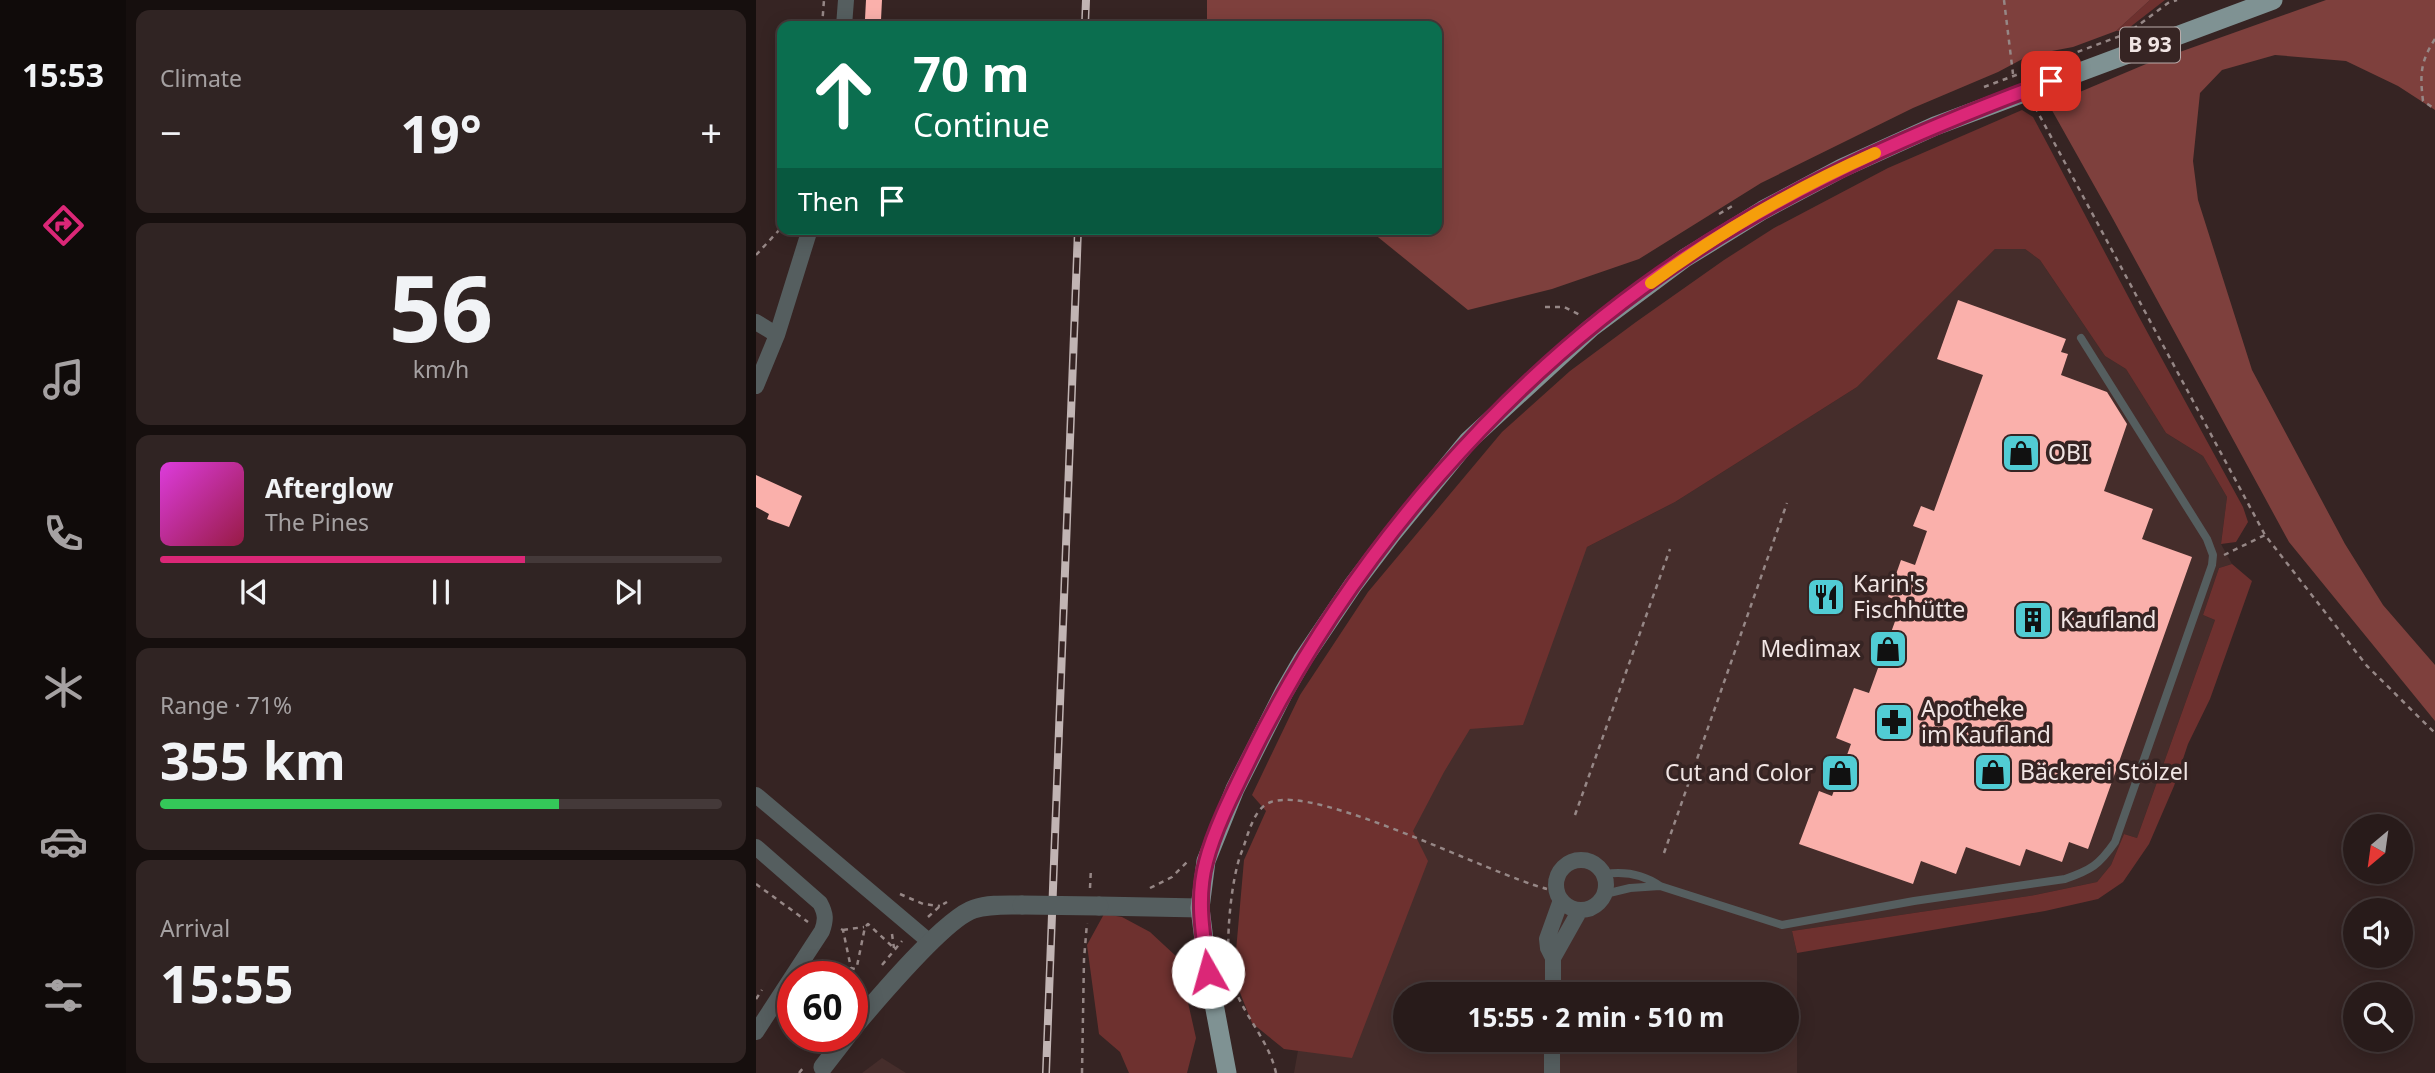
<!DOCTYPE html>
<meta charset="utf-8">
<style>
body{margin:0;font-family:"Noto Sans",sans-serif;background:#302423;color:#f1f3f6;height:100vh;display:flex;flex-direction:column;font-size:26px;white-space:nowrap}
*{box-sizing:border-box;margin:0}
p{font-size:23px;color:#a5a1a2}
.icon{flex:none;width:38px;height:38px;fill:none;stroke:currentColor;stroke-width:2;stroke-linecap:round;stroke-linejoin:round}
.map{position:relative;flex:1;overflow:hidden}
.details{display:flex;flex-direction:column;gap:10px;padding:10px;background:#160f0e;width:630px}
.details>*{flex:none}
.hud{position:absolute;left:21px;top:21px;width:665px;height:214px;border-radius:14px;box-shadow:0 4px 18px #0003,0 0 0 2px #443939;background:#0b6e4f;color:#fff;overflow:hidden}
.needle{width:46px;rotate:209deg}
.tools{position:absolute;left:1587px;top:814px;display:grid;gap:14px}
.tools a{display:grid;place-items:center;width:70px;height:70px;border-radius:50%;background:#281b1a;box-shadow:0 4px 18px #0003,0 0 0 2px #443939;font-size:35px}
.speed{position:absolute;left:21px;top:961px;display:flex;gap:14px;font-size:35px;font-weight:700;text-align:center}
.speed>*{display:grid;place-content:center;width:91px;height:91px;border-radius:50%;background:#281b1a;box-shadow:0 4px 18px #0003,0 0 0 2px #443939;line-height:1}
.speed .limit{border:10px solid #d22;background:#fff;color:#111}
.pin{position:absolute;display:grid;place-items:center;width:60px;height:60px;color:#fff;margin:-30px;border-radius:14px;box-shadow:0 4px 10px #0006}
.me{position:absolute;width:77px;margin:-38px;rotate:353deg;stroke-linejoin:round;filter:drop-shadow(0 0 5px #0008)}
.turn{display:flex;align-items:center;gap:24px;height:147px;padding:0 21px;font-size:32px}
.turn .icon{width:91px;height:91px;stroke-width:2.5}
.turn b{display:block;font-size:49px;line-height:60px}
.then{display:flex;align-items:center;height:66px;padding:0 21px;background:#0003;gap:14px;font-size:26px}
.big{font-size:52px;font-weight:700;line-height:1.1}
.details .card{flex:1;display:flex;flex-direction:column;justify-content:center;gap:10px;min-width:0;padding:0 24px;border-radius:14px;background:#302423}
.details .dial{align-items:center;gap:0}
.dial b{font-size:91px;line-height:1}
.song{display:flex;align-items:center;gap:21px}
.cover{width:84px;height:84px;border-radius:10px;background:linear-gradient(135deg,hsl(300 70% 55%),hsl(340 70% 35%))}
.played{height:7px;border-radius:4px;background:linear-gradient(90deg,#db2777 65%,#443939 65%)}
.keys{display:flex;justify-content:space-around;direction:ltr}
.heat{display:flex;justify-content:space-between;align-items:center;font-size:38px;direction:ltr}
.charge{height:10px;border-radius:5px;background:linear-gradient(90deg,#34c759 71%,#443939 0)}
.trip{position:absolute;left:637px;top:982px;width:406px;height:70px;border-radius:35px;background:#281b1a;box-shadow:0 4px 18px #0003,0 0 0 2px #443939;font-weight:700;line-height:70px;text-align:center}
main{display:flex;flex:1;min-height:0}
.dock{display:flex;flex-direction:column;width:126px;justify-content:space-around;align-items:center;background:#100b0a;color:#a5a1a2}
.dock .icon{width:49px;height:49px}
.dock .active{color:#db2777}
.dock b{font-size:32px;color:#f1f3f6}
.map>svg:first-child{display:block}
.built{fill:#452d2b;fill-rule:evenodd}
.green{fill:#6e312f}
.forest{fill:#7e403d}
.building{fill:#fab0ab}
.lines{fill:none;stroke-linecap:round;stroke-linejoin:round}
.path{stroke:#968786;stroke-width:2.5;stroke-dasharray:5 5;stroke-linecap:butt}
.service{stroke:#555e5f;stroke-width:8}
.minor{stroke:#555e5f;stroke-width:16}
.tertiary{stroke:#555e5f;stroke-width:19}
.primary{stroke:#7f9293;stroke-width:19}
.rail-casing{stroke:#c1b4b3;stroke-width:8}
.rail{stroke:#362423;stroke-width:5;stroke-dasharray:16;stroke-linecap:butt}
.tertiary-bridge{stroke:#555e5f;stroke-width:19}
.route-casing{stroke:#8e194d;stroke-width:18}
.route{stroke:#db2777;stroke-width:12}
.slow{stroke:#f59e0b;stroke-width:12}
.labels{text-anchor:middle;stroke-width:7;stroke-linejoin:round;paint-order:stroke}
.shield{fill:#362423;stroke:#b9abaa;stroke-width:2}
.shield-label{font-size:21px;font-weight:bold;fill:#f1e5e4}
.poi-label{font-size:23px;fill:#f1e5e4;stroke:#362423;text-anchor:start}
</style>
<main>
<nav class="dock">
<b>15:53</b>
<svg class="icon active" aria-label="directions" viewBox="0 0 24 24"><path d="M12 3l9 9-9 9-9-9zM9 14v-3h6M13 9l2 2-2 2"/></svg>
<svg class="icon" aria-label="music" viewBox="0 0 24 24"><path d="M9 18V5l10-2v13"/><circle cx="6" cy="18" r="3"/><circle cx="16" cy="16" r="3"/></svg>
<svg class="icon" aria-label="phone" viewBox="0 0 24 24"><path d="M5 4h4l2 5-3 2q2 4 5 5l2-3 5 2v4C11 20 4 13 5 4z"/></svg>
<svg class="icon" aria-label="climate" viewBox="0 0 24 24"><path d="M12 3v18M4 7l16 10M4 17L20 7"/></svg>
<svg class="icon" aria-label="car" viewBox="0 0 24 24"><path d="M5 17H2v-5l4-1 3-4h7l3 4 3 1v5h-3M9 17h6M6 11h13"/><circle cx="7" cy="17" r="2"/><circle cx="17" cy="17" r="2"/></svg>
<svg class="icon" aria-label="filters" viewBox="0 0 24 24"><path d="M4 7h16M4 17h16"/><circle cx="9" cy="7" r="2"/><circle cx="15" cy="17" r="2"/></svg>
</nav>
<section class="details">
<div class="card"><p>Climate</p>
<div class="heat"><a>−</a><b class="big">19°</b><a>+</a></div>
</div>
<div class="card dial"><b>56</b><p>km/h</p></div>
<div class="card">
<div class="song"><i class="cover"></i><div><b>Afterglow</b><p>The Pines</p></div></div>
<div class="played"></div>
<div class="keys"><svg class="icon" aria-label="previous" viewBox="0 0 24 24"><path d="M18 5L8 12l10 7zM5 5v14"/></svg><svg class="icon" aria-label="pause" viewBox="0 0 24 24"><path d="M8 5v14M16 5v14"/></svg><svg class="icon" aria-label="next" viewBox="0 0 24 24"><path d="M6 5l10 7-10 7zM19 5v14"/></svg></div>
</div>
<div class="card"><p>Range · 71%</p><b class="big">355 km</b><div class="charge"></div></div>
<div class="card"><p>Arrival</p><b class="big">15:55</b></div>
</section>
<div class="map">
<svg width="1679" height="1073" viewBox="0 0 1679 1073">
<rect width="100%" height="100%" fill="#362423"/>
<!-- built -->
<path class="built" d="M1239,249h30l15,11 65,96 21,13 40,64 37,23 24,41 -6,47 11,20 -13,4 -16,47 12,5 -78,218 -13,-4 -13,31 -14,17 -62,13 -243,36 5,22v120h-503l35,-196 258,-330 88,-45 182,-115zM649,994h382v46h-382z
M126,1058l24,15h-44z"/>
<!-- green -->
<path class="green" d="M1394,0h15l-40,31h-9z
M1266,110l11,7 15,28 91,172 104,190 5,15 -12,20 -15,2 6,-47 -24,-41 -37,-23 -40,-64 -21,-13 -65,-96 -15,-11h-30l-138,138 -182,115 -88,45 -64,178 -53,4 -26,43 -31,59 15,30 -76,197 -68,-9 -32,-26 -15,-38 -1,-34 8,-91 22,-49 -14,-16 48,-100 68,-103 134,-160 68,-61 66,-49 88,-62 50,-32 114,-60z
M1476,564l20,17 -42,118 -22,45 -14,42 -25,58 -26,38 -25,17 -53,12 -248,42 -5,-22 243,-36 62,-13 14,-17 13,-31 13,4 78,-218 -12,-5 16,-47z
M348,914l18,3 28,15 28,26 18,80 -9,35h-58l-9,-21 -21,-18 -12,-89z"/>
<!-- forest -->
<path class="forest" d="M451,0h943l-34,31 -43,16 -43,8 -32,17 -85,36 -152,75 -122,76 -87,30 -84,21 -100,-81h69v-203h-230z
M1570,0h109v110l-37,-24 -52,-25 -71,-6 -53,15 -22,23 -7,68 5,39 54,170 93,174 38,61 52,60v56l-146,-179 -176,-323 -64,-114 97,-41z"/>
<!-- building -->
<path class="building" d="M110,0h16l-1,20 -16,-1z
M1202,300l108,39 -5,13 7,2 -7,21 46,17 20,32 -23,67 49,18 -11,30 50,18 -104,292 -19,-7 -7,20 -36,-13 -6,17 -54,-19 -10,27 -35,-13 -8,23 -114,-40 20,-53 13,5 19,-52 -15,-6 18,-50 15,5 13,-36 -7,-3 7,-19 7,3 13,-36 -14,-5 13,-37 14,5 12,-34 -14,-5 8,-20 13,5 49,-136 -46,-16z
M0,475l46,21 -13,31 -22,-8 2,-5 -13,-7z
M1064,585l19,7 -6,17 -19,-7z"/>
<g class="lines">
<!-- path -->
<path class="path" d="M1248,0l9,74
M66,26l2,-26
M1679,39c-15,23 -15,36 -12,62l12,8
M1228,87l144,-54 40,-30 9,-3
M1279,107l230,428 102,131 68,67
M963,214l15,-9
M0,255l26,-28
M789,307h19l16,8
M1468,555l41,-20
M819,815l95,-266
M908,853l123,-350
M0,884l52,38
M334,888l1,-20
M394,888l22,-11 15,-15
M144,894l23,10 17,2
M172,917l12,-11 7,-4
M85,929l2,1 8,38 4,1 2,-3 8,-39 3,-3 26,24
M87,930l21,-3
M136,934l2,14
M126,965l20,-24
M0,999l6,-9
M43,1073l5,-6
M326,1073l2,-114 3,-36
M520,1073c-8,-37 -39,-63 -46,-101 -5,-28 1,-95 12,-121 6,-15 11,-43 29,-49 48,-17 218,72 276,87"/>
<!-- service -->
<path class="service" d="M849,874c20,-3 38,0 55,12l122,39 132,-24 151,-22c26,-9 34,-14 50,-37l97,-277 1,-10 -6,-16 -126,-201
M849,894l25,-6 30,-2"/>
<!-- minor -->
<path class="minor" d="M88,26l2,-26
M0,322l21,13
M0,386l21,-51 33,-106
M0,795l175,148
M0,847l64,56c6,11 6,17 2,28l-66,101
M800 885a25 25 0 1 1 50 0a25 25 0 1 1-50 0Z
M797,958l27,-48
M797,994v-36l-5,-10 -1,-9 14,-39
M796,1073v-33"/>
<!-- tertiary -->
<path class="tertiary" d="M343,906l101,2
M96,1029c22,-26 93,-111 122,-120 15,-5 32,-4 48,-4
M67,1067l24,-31"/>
<!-- primary -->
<path class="primary" d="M471,1073l-19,-101 -8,-64 6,-47 29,-72 49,-97 19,-33 50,-74 38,-50 77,-94 123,-113 94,-70 78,-48 79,-42 93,-42 338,-126"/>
<defs>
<path id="rail" d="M329,26l1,-26
M290,1073l32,-844"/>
</defs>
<!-- rail casing -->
<use href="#rail" class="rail-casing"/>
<!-- rail -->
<use href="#rail" class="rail"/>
<!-- tertiary-bridge -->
<path class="tertiary-bridge" d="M266,905l77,1"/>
</g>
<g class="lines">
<defs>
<path id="route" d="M452,972c-5,-37 -12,-73 -2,-110 9,-36 33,-81 49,-114 96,-192 252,-373 431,-491 114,-75 238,-129 365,-176"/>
</defs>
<!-- route casing -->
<use href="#route" class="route-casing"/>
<!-- route -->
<use href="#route" class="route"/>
<!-- slow -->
<path class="slow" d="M895,283c69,-51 145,-95 224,-130"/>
</g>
<!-- icons -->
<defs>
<symbol id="shop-square" viewBox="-11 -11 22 22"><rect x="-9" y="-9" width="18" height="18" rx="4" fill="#51ccd4" stroke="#362423"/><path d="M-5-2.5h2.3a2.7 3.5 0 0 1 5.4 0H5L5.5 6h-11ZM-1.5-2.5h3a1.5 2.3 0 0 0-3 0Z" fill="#111"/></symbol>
<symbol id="restaurant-square" viewBox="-11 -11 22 22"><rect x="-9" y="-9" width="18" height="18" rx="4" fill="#51ccd4" stroke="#362423"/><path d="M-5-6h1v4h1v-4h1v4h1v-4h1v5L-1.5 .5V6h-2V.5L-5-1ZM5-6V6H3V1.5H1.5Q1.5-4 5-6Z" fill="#111"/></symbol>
<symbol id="building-square" viewBox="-11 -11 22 22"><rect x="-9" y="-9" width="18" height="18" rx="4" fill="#51ccd4" stroke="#362423"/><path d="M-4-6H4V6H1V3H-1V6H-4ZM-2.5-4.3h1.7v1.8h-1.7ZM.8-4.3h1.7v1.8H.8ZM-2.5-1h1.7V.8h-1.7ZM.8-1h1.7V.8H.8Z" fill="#111"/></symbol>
<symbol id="pharmacy-square" viewBox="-11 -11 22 22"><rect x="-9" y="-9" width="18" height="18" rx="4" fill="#51ccd4" stroke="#362423"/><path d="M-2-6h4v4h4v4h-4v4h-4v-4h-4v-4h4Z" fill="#111"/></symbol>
</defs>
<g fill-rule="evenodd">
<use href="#shop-square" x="1243" y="431" width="44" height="44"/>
<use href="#restaurant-square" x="1048" y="575" width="44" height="44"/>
<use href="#building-square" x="1255" y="598" width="44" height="44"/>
<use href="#shop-square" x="1110" y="627" width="44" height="44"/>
<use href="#pharmacy-square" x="1116" y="700" width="44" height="44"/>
<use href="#shop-square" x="1215" y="750" width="44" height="44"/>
<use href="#shop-square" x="1062" y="751" width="44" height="44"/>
</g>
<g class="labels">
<!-- shield labels -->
<rect class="shield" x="1364" y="27.5" width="60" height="35" rx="5"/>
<g class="shield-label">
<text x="1394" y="52">B 93</text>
</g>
<!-- poi labels -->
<g class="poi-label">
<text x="1292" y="461">OBI</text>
<text x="1097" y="592">Karin's<tspan x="1097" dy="26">Fischhütte</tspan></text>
<text x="1304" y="628">Kaufland</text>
<text x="1105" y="657" text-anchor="end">Medimax</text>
<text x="1165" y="717">Apotheke<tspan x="1165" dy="26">im Kaufland</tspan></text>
<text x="1264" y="780">Bäckerei Stölzel</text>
<text x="1057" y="781" text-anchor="end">Cut and Color</text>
</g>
</g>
</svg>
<div class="tools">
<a><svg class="needle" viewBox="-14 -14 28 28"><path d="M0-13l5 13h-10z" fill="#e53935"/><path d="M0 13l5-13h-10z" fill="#a5a1a2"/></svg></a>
<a><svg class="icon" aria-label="sound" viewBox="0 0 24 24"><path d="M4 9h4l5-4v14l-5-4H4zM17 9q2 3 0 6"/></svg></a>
<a><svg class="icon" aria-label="search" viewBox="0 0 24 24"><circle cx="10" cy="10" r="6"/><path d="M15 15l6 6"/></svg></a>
</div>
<div class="speed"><div class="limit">60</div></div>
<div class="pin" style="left:1295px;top:81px;background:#d93025"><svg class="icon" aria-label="arrive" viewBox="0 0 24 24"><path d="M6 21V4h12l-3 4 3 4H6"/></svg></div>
<svg class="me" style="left:452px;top:972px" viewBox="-20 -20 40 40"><circle r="19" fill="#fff"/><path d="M0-13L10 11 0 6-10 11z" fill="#db2777"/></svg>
<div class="trip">15:55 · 2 min · 510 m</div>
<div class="hud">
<div class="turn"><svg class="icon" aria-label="ahead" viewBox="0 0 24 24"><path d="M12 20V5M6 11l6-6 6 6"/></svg><div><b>70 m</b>Continue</div></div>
<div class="then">Then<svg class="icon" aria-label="arrive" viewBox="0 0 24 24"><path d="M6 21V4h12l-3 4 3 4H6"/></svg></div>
</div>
</div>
</main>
